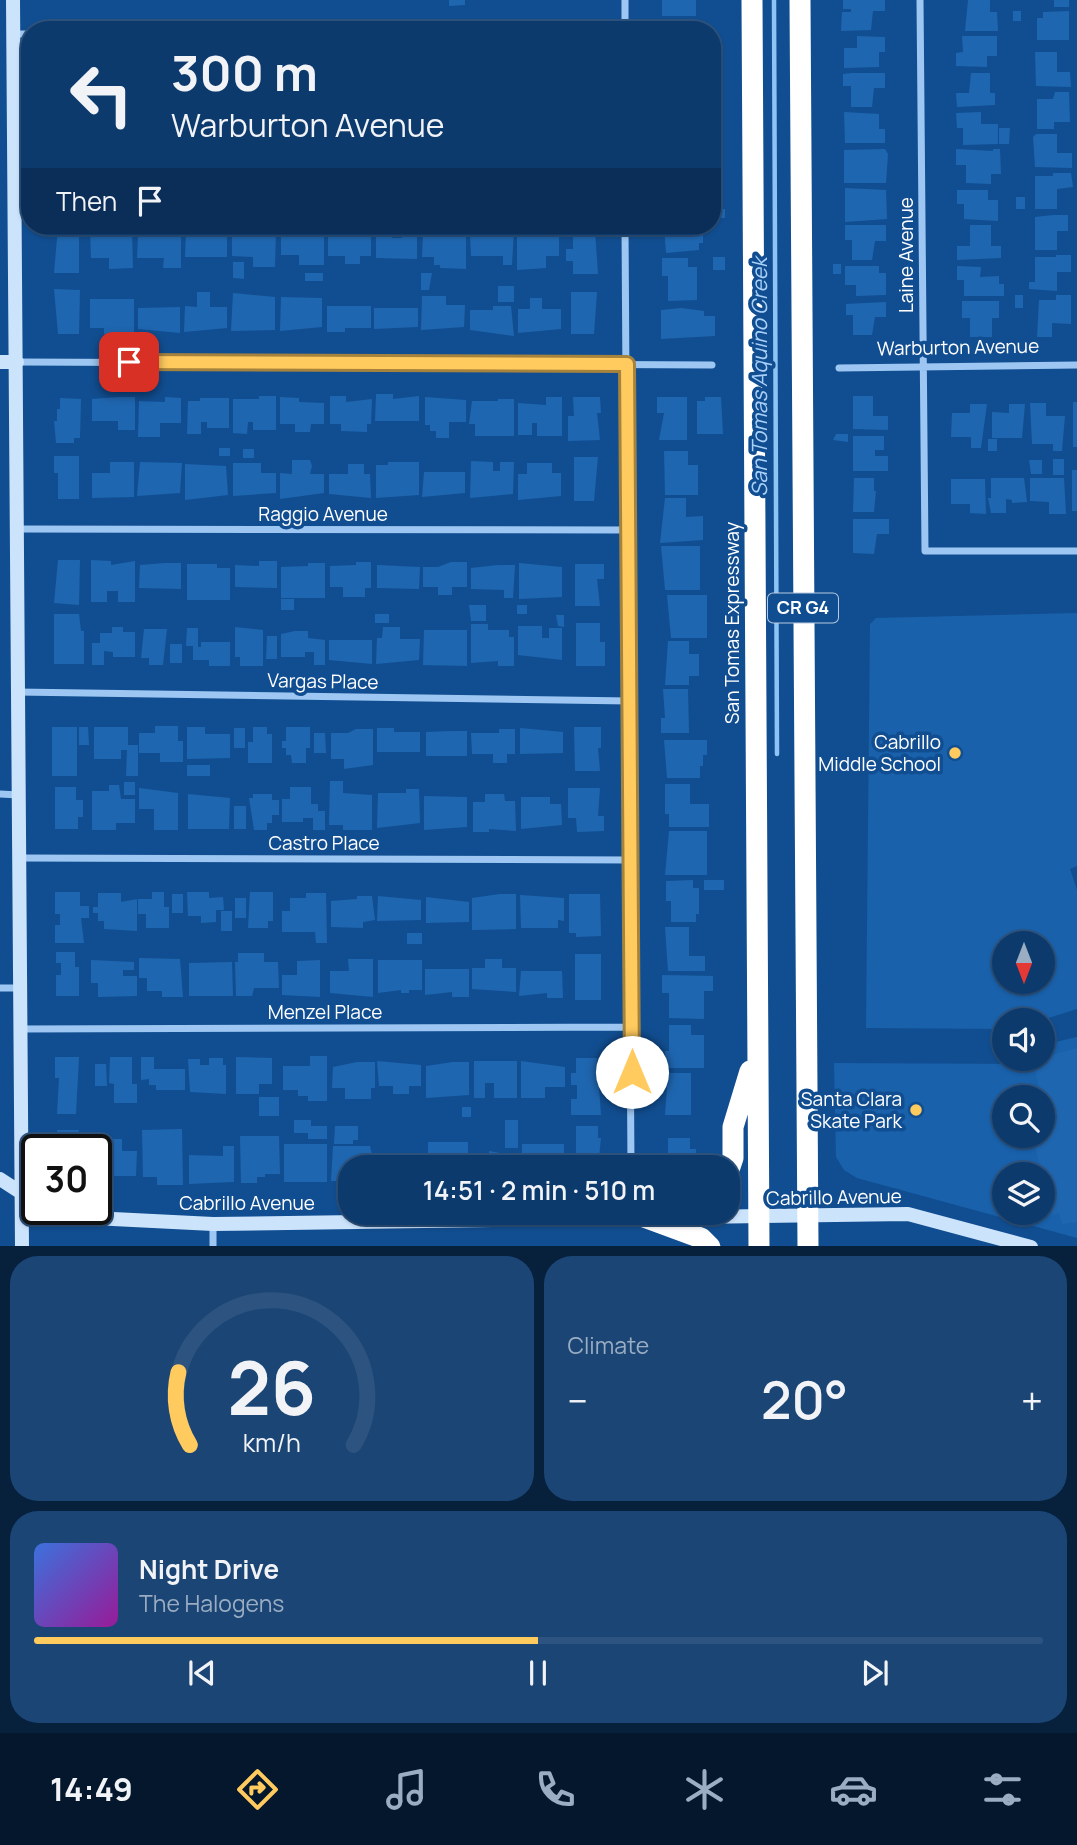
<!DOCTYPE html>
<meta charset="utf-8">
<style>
body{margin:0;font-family:Manrope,sans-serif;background:#1b4575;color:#f1f3f6;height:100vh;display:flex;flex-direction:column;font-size:26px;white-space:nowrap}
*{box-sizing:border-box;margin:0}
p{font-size:23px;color:#9aadc2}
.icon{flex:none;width:38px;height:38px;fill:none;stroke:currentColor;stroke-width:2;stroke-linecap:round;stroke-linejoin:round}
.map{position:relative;height:1246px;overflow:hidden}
.panel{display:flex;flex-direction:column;gap:10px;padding:10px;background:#07203c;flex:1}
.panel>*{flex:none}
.hud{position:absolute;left:21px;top:21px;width:700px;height:214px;border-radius:28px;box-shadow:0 2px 5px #0004,0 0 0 2px #2d5480;background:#0d3a6d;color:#f1f3f6;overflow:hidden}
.needle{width:46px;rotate:180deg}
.fabs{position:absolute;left:992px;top:931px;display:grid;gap:14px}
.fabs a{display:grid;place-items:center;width:63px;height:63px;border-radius:50%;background:#0d3a6d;box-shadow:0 2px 5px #0004,0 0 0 2px #2d5480;font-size:35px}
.speed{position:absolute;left:21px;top:1134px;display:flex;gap:14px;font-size:35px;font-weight:700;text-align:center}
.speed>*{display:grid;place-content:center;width:91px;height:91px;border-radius:50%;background:#0d3a6d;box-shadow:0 2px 5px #0004,0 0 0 2px #2d5480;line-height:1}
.speed .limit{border:4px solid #111;border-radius:10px;background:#fff;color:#111}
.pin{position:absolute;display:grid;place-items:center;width:60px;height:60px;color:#fff;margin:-30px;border-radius:14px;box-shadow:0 4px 10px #0006}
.me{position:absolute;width:77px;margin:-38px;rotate:0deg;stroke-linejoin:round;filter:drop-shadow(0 0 5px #0008)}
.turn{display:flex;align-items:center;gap:24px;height:147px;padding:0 35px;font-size:32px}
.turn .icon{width:91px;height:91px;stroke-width:2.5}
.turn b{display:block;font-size:49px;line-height:60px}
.then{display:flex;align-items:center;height:66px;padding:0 35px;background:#0003;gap:14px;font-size:26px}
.big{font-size:52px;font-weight:600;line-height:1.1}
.panel .card{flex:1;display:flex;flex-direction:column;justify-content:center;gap:10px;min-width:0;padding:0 24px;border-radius:28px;background:#1b4575}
.panel .dial{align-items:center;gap:0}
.dial svg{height:182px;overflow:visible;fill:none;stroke:#2d5480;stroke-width:7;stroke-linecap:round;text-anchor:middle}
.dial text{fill:#f1f3f6;stroke:none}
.song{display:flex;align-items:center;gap:21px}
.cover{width:84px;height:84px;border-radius:10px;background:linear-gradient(135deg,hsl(220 70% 55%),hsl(300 70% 35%))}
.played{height:7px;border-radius:4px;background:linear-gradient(90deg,#ffca5e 50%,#2d5480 50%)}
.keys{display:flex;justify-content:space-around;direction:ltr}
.heat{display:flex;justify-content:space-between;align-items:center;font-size:38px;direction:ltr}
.panel .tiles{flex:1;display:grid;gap:10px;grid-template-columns:1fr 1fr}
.card:last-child{grid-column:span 2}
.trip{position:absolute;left:338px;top:1155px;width:402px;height:70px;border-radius:28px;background:#0d3a6d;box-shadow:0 2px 5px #0004,0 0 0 2px #2d5480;font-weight:600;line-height:70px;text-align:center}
.tab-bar{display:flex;height:112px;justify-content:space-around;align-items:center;background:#05172c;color:#9aadc2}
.tab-bar .icon{width:49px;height:49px}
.tab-bar .current{color:#ffca5e}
.tab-bar b{font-size:32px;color:#f1f3f6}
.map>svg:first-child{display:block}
.green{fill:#1961ab;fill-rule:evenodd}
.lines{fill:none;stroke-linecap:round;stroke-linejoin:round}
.stream{stroke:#8ec3f6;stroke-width:4.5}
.building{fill:#1f66b0}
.street{stroke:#9dc7f2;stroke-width:7}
.secondary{stroke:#cce3fc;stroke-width:14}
.highway{stroke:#fff;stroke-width:21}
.route-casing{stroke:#a6833d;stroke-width:18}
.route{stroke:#ffca5e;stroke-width:12}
.poi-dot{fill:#ffca5e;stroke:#114e91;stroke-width:2.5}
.labels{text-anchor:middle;stroke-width:7;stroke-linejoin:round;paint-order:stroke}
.shield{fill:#114e91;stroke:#b8cade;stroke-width:2}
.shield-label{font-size:18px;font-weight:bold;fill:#fff}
.street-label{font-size:19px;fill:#fff;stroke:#114e91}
.poi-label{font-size:19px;fill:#fff;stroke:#114e91;text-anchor:end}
.water-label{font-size:21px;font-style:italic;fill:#a9d1f9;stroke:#114e91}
</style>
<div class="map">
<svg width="1077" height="1247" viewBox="0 0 1077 1247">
<rect width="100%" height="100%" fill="#114e91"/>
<!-- green -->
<path class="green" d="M1077,613v253l-7,3 7,21v119l-35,11h-38v9l-138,-1 4,-404 6,-6zM1043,943v39h-39v-39z
M1077,1037v201l-220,-60 -13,-8 -8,-13 -2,-94 191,1v-5h18v-14zM1004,1097h39v39h-39zM1004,1174h39v39h-39z"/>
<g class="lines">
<!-- stream -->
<path class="stream" d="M774,0l3,754"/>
</g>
<!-- building -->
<path class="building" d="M449,0h16v5l-16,1z
M662,0h34v16h-34z
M843,0h42v11h-12l-2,19 -30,1 1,-19h9v-3h-8z
M968,0h22v12h7l1,19h-33z
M1054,0h15v7h-15z
M1013,11h8v10h-8z
M1069,11v29h-32v-22h6v-6z
M657,21h31v9h-31z
M857,36l28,1v15h-6v15l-35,1v-20h13z
M962,36h35v20h-10v11l-31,-1v-13l7,-1z
M712,46h11v17h-11z
M1035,52h22v20h13l1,15 -35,-1z
M852,73h33v15h-11l-2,19h-21v-21h-8v-12z
M971,73h19v20h5v12l-38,2 -1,-14h13z
M1055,92h14l1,30h-16v7h-17v-30h16z
M844,112l35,2v15h6v14h-40z
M981,112v12h17v20l-35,1v-17h-6l-1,-15z
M999,128h11l-1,16h-10z
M1036,134h21v19h15v15l-37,-1 -2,-30z
M885,149l3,5 -2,29h-42v-33z
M956,149l37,2v-2h7l1,25h-10v10l-25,-1v-18h-10z
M1053,173h18l2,14 -16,2v20h-22v-33h18z
M845,188l41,2 1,29 -42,3z
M957,190h31v10h10v21l-34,-2v-15h-7z
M1016,197h9v12h-9z
M715,209h10v9h-10z
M1053,215h15v16h-11v19h-22v-33z
M845,225h41v16h-11l-3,19h-20v-20h-7z
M970,225h21v21h10v12l-44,2v-14h13z
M664,226h39v17h-4v7l-33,3z
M58,227l21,1v45h-25z
M281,228h15v5l28,-3v35h-25v-10h-18z
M90,229h16v5l26,-3 1,37 -24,1v-11h-18z
M355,230h16v26h-11v8h-15v-8h-17v-22h27z
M186,231l41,4v22h-42z
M255,231h21l-1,36h-22v-10l-21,-1v-21l23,1z
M376,231h16v7h10v-5h15v26l-41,-1z
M496,231h18l-2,34h-9v-9h-32l-1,-21 26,-2z
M517,231l42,2v23h-13v12l-29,2z
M573,231h22l3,43h-25v-13h-7v-12h7z
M449,232h17v37l-26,-1v-3h-6v-8h-12l1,-24 26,1z
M164,233h17v35h-18l1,-10h-27l1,-21h26z
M1056,255h15v17h-14v19l-28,-2v-7h6v-25h21z
M713,257h12v13h-12z
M662,258h26v9h9v33l-29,1v-25h-6z
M233,262h11v17l-11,-1z
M833,264h8v10h-8z
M845,266h34v7h7v22l-30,1v-11h-11z
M957,266l24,1 -1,10 19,-1v8h5v12h-40v-16h-7z
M305,273h18v8h-18z
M421,273h11l-3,17h-8z
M498,286h16v16h-16z
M54,289l26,1 -1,44h-21z
M197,292h13v15h17v21l-43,4 1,-26 12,1z
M571,292h26l-3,42h-23z
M233,293l42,4v33l-44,1z
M1015,295h8v13h-8z
M1056,295h15v29l-19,-1v14h-15l2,-37h17z
M422,296h24v9h19l-1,22 -43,3z
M281,297l41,1v29l-42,4z
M530,298h12v11h19v20l-43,4v-24h12z
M90,299h44v35h-30v-6h-14z
M962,301h37v17h-7v19h-22v-19h-8z
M886,302v15h-11l-3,18h-19v-20h-7v-11z
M327,306h44v22h-26v4h-18z
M493,306h18l3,30 -44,-6v-20h23z
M180,307v26l-42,-4v-21z
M374,308h44v19l-44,2z
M681,308l23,3v5h11v20l-54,3v-29z
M376,394h17v5l26,-3v25h-44z
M259,396h17v34h-23v-8h-5l-1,12 -14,-1v-34h26z
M330,396h16v6l26,-3 -1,25h-4v8l-26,-1v-7h-11z
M853,396h20v20h15v14l-35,-1z
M118,397h17v33h-17v-9h-26v-22z
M165,397l16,1v25h-21v14h-22l1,-36 26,1z
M280,397l19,1v4l25,1v21h-13l-1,8h-15v-8h-15z
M425,397l41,3v22h-17v16h-13v-7h-6v-6h-5z
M546,397h16v39h-25v-13h-5v12h-14v-32l28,2z
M573,397h27l1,16h-4l3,27 -32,1v-25h6z
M657,397h30v43h-28l5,-27h-7z
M705,397h16l2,37h-26v-33h8z
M60,398l21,1 -1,39h-6v5h-18l-2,-22h3v-12h3z
M200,398h29v30h-22v-6h-6v12h-14l1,-33h12z
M498,399h16v37h-39v-12h-6l3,-23h26z
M1073,402h4v45h-4z
M1030,403h16v13h19l-3,35h-9v-7h-21z
M970,404h17l-6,44h-10v-11h-20l1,-24h18z
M1009,404h16l-3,34h-30v-26l17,1z
M836,434h12v8l-15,-2z
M853,436h31v14h-9v6h13v15h-35z
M988,439h9v12h-9z
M219,448h11v8h-11z
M243,449h11v9h-11z
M664,451h24v14h10v30h-33z
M54,456h25v43h-21v-26h-4z
M574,457h24l-4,44h-20z
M1053,459h11v16h-11z
M292,460h18l2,6 -2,8h14v19l-44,6v-26l12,1z
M1029,460h13v14h-11z
M471,461l22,1v9h7v-9h14l-1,32 -43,4z
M110,462h24v35l-42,1v-25h18z
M140,462l42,1 -2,30 -43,3z
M388,462h31v33l-43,3v-33h12z
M233,463h28v10h15v20l-43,3z
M527,463h25v10h9v23l-43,4v-26h9z
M185,464l41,2 2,29 -43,5z
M348,464h16v10h6l1,24 -42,-4v-20h19z
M1072,470h5v41h-5z
M424,472h41v21l-43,4z
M854,478h20v13h2l-2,21h-21z
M991,478h33l3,24 -15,1v-3l-6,-1v14h-15l-3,-15h3z
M1030,478h34l2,36h-17v-12l-19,-1z
M951,479h34l1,35 -16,-1v-9h-19z
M665,498h21v19l17,-1v24l-43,3z
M853,519h36v15h-12l-3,20 -21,-1z
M661,546h39v44h-35z
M58,560h22l-1,45 -25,-2z
M91,560l20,1v4l24,-4v41h-17v-11h-11v11h-16z
M259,561h18v27l-42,-1v-22l24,1z
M356,562h15v26h-6v9h-22v-10h-13v-21l26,-1z
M451,562h16v25h-15v8h-14v-8h-15v-20h15z
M165,563h16v26l-42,-1 1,-23z
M308,563h17v35h-44v-31l27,-1z
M519,563l43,4v30l-43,2z
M187,564h30v4h13v32h-43z
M575,564h29v15h-7l3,27h-25z
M377,565l43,2 -1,22 -42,-1z
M498,565h17l-2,33h-9v-8l-33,-1v-21z
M667,595h40v43h-36z
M281,599h13v11h-13z
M469,605h17v16h-15z
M517,605h10v9h-10z
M54,614h25l2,17h3v33h-30z
M375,614h14v9h-14z
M556,615h8v12l-6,-1z
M576,623h24v19h5v24h-29z
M471,624h17v6h21v7h5v29h-16v-5l-27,2z
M518,626h24v12h7v-10h13v32l-44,-5z
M112,627h11v5h12v25h-22v-5l-9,-1v14h-12v-22h8v-10h12z
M235,627l28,3v36h-23v-9h-5z
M383,627h17v12h20l-1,21 -43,4 1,-26h5z
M187,628h11v19h3v-5h29v24h-21v-6h-16v-14h-7z
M144,629h23l-4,36h-14v-7h-8z
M424,630h43v36l-44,-1z
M295,631h13v7l17,2v25h-11v-13h-9v5h-24v-23z
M267,636h10v23h-11z
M329,640h43v24l-43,-4z
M668,641h21v13h10v22h-10v9h-24z
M170,644h12v19h-12z
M663,689h25l1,44h-28v-15h4z
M155,726h23v15h5v21h-23v-9h-21v-20h16z
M52,727h25v49h-25z
M79,727h9l1,18h-10z
M94,727h34v18h10v31h-12l1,-26h-6v9h-27z
M187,727h18v7h25v24l-43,1z
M253,727h14v7h5v29h-24v-21h5z
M286,727h24v21h-4v15h-14l-1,-8h-5v-7h-4v-7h4z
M574,727h27v21h-3l2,23h-25z
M234,728h11v20h-11z
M377,728h17v4h26v20h-43z
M520,728l43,4v21l-43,1z
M356,729h17v36l-29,4v-10h-13v-26h17z
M499,729h16v25h-8v9h-14v-9h-21l-1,-21h28z
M451,731h16v25h-41v-24z
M314,733h11l1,20h-12z
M664,740h43v15h-4v11h-3v12h-33z
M187,765h23v11h-23z
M330,781h13v12l29,2v35h-29v-5h-14z
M124,782h11v13h-11z
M665,784h25v20h19v23h-40v-13h-4z
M109,785h10l2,14h14v24h-19v7h-24v-39h17z
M55,787h21v13h7v17h-5v12h-23z
M290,787h21v17h7v7h7v19h-12v-12h-10v4h-21v-23h8z
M139,788l39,5v37h-24v-21h-15z
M568,788h32l-2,28h6v15l-27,1 -1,-14h-8z
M406,789h13l1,34 -43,5 1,-35h28z
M188,794l42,4 -1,31h-41z
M253,794h19v6h7v15h-7v8h-5v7h-13l-5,-32h4z
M485,794h19l1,7h10l1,30 -27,-2v3h-16v-30h12z
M424,796l43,1v30l-43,3z
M521,797h29v7h11l1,21 -41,4z
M234,806h12v23h-12z
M669,831h38v44h-42z
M693,880v8h6v26h-3v8h-25v-21h-5v-20z
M704,880h20v10h-20z
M55,892h25v14h9v12h-8l3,25h-29v-18h5v-11h-5z
M152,892h12v15h5v21h-23v-14h-8v-15h14z
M187,892h22v6l14,-1 1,13h-8v12l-15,1v-7h-13z
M250,892h23v29h-5v7h-20z
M98,893h23v9l16,-3v32l-33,-2v-8h-6v-8h-5v-6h5z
M306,893h20l1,50h-11l-1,-11h-33v-21h8v-13h16z
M172,894h11v19h-11z
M500,894h16v35l-44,1v-32z
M569,894h31l1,42 -25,1v-4h-7z
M520,895l44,3v23l-6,-1v8h-37z
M357,896h15l3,24 -12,2v6l-32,-1v-26l26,-2z
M378,896l43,4v20l-44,1z
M426,897l43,5v20l-43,1z
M235,898h11v20h-11z
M221,911h11v20h-11z
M665,927h24v29h16v15h-37z
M407,933h15v11h-15z
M56,952h19v15h4v29h-23v-21h5v-12h-5z
M238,953h26v9h14l1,26h-25l-2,8h-16l-1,-34h3z
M575,954h26v46h-26z
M139,958l41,1 3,38h-21v-6h-15v-13h-8z
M348,959h25v38l-43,-4v-22h19z
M485,959h17v9h14v24l-44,-3v-21h13z
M91,960l43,2v8h-11v6h14v20l-39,1v-14h-7z
M320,960v37l-38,-2v-20h15v-14z
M378,960h44v30h-13v3h-8v-3l-23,3z
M232,962l1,34h-44v-33z
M425,969h44v28h-17v-5l-27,3z
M521,971h41l1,27h-16v-5l-28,3z
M662,975l51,1v15h-9v28l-35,-1v-25h-7z
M669,1025h22v10h13v33h-39v-17h4z
M1077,1048v174l-15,2 -3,-11 -7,3 -5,-18 7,-2 -2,-10 -6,1 -11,-40 3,-1 -2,-10h7v-23h3l-14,-53z
M310,1056h17v45h-19v-5h-10v-6h-15v-24h27z
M55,1057h24l-3,57h-19l2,-36h-4z
M110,1057h22v27h5v19h-23v-19l-5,-1z
M141,1057h13v12h31v21h-29v-5h-7v-6l-8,1z
M236,1057l36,1v26h-13v10h-23z
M209,1058h14v7h3v29l-36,-2 -2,-33h12v6h9z
M576,1058h21l4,57h-30v-16h6v-14h-6v-12h5z
M377,1061l44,4v21h-12v8h-16v-8h-14z
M474,1061h43v37h-23v-15h-9v15h-11z
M521,1061l44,6v20h-20v11h-24z
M357,1062h18v26h-4v11h-26v-11h-13l1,-21z
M453,1062h16v33l-43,3v-32z
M95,1064h11l1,22h-12z
M668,1073h23v42h-26z
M259,1097h20v19h-20z
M462,1107h9v10h-9z
M294,1120h17v6h16v13h-19v-6h-14z
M505,1120h13v28h-13z
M335,1126h23v14h-5v4h-19z
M576,1126h22v12h3l-3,29h-31v-14h9z
M182,1129l1,56h-26v-8h-14l-1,-47z
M57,1130h22l-3,16h13v4h-32z
M240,1136h39l1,38h-15v3h-8v6h-16z
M668,1138h22v11h6v18h-28z
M109,1139h13v12h15l-1,25h-30v8h-10v-20h4v-8h8z
M428,1142h40v25h-40z
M284,1144h43v38h-43z
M522,1144h42v23h-42z
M223,1146h11v36l-45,2v-29l34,1z
M333,1146h37l5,21h-25l-3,14h-16z
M489,1151l28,5v11h-44v-11h16z
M378,1153h44v14h-44z"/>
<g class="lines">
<!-- street -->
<path class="street" d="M920,0l5,551h152
M625,30v-30
M13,34h17
M16,196l14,1
M625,226l6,941
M17,362l695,3
M839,368l238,-3
M18,529l611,1
M17,692l613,9
M0,794l19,1
M19,858l612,2
M0,988h18
M19,1029l613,-2
M213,1247v-23"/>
<!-- secondary -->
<path class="secondary" d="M13,0l9,1247
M0,362h17
M0,1179l37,24
M47,1209l26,8 140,7 695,-10 123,33"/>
<!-- highway -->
<path class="highway" d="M752,0l7,1247
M800,0l8,1247
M728,1173l5,-15v-31l17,-56
M641,1216l60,22 9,9"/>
</g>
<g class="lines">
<defs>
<path id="route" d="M129,362l498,2 5,708"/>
</defs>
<!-- route casing -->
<use href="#route" class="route-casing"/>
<!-- route -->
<use href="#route" class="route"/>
</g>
<!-- markers -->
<g class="poi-dot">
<circle cx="955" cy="753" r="7"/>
<circle cx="916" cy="1110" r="7"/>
</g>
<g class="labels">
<!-- shield labels -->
<rect class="shield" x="768" y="593.5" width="70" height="29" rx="5"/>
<g class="shield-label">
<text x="803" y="614">CR G4</text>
</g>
<!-- street labels -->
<g class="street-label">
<text transform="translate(906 255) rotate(-90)" y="7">Laine Avenue</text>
<text transform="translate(958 347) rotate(-1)" y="7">Warburton Avenue</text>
<text x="323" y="521">Raggio Avenue</text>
<text transform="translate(732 623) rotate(-90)" y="7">San Tomas Expressway</text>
<text transform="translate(323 681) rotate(1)" y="7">Vargas Place</text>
<text x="324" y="850">Castro Place</text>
<text x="325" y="1019">Menzel Place</text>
<text transform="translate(834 1197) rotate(-1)" y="7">Cabrillo Avenue</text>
<text x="247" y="1210">Cabrillo Avenue</text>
</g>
<!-- poi labels -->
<g class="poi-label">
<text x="941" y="749">Cabrillo<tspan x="941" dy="22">Middle School</tspan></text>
<text x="902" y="1106">Santa Clara<tspan x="902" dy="22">Skate Park</tspan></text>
</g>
<!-- water labels -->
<g class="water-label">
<text transform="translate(760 377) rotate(-90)" y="7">San Tomas Aquino Creek</text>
</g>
</g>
</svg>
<div class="fabs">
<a><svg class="needle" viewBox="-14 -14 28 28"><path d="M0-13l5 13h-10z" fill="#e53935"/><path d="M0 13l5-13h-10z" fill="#9aadc2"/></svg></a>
<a><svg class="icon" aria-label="sound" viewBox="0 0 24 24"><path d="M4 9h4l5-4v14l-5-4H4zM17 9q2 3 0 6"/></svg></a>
<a><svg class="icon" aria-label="search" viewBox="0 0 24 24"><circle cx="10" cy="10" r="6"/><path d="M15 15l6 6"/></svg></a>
<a><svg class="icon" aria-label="layers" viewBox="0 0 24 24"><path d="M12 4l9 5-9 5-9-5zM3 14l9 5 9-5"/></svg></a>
</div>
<div class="speed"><div class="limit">30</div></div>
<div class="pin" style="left:129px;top:362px;background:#d93025"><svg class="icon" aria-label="arrive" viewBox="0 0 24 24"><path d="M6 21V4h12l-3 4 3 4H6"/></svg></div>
<svg class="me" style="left:632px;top:1072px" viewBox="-20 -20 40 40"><circle r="19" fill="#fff"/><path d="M0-13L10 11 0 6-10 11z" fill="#ffca5e"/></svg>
<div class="trip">14:51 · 2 min · 510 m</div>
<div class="hud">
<div class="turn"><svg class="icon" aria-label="left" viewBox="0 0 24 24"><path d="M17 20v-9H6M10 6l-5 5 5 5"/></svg><div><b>300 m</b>Warburton Avenue</div></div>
<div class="then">Then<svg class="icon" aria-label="arrive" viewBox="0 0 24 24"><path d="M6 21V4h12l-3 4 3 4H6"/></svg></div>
</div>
</div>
<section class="panel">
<div class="tiles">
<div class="card dial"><svg viewBox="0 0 100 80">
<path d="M14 69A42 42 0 1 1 86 69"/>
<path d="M14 69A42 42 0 0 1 9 37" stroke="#ffca5e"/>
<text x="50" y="56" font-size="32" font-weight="700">26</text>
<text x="50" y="72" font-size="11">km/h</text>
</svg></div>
<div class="card"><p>Climate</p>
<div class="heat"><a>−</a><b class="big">20°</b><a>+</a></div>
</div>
<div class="card">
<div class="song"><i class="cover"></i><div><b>Night Drive</b><p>The Halogens</p></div></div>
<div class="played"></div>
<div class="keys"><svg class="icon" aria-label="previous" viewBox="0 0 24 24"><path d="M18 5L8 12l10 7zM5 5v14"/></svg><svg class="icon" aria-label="pause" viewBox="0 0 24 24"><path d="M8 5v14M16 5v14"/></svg><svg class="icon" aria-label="next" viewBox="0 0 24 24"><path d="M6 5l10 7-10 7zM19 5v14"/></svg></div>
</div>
</div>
</section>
<nav class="tab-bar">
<b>14:49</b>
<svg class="icon current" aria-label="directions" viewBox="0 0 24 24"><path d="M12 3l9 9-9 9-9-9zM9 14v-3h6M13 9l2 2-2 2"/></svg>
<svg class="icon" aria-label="music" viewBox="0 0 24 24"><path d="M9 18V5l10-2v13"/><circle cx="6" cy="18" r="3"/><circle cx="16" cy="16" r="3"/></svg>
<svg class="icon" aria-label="phone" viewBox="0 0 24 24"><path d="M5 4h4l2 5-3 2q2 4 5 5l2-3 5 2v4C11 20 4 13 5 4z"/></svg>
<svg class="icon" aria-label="climate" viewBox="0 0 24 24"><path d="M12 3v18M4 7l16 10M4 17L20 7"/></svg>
<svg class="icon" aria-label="car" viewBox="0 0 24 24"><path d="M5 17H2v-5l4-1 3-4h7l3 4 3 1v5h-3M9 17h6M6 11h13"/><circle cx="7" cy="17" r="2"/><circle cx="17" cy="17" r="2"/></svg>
<svg class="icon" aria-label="filters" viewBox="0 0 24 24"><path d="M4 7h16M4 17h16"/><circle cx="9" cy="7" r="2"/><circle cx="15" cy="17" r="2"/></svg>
</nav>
